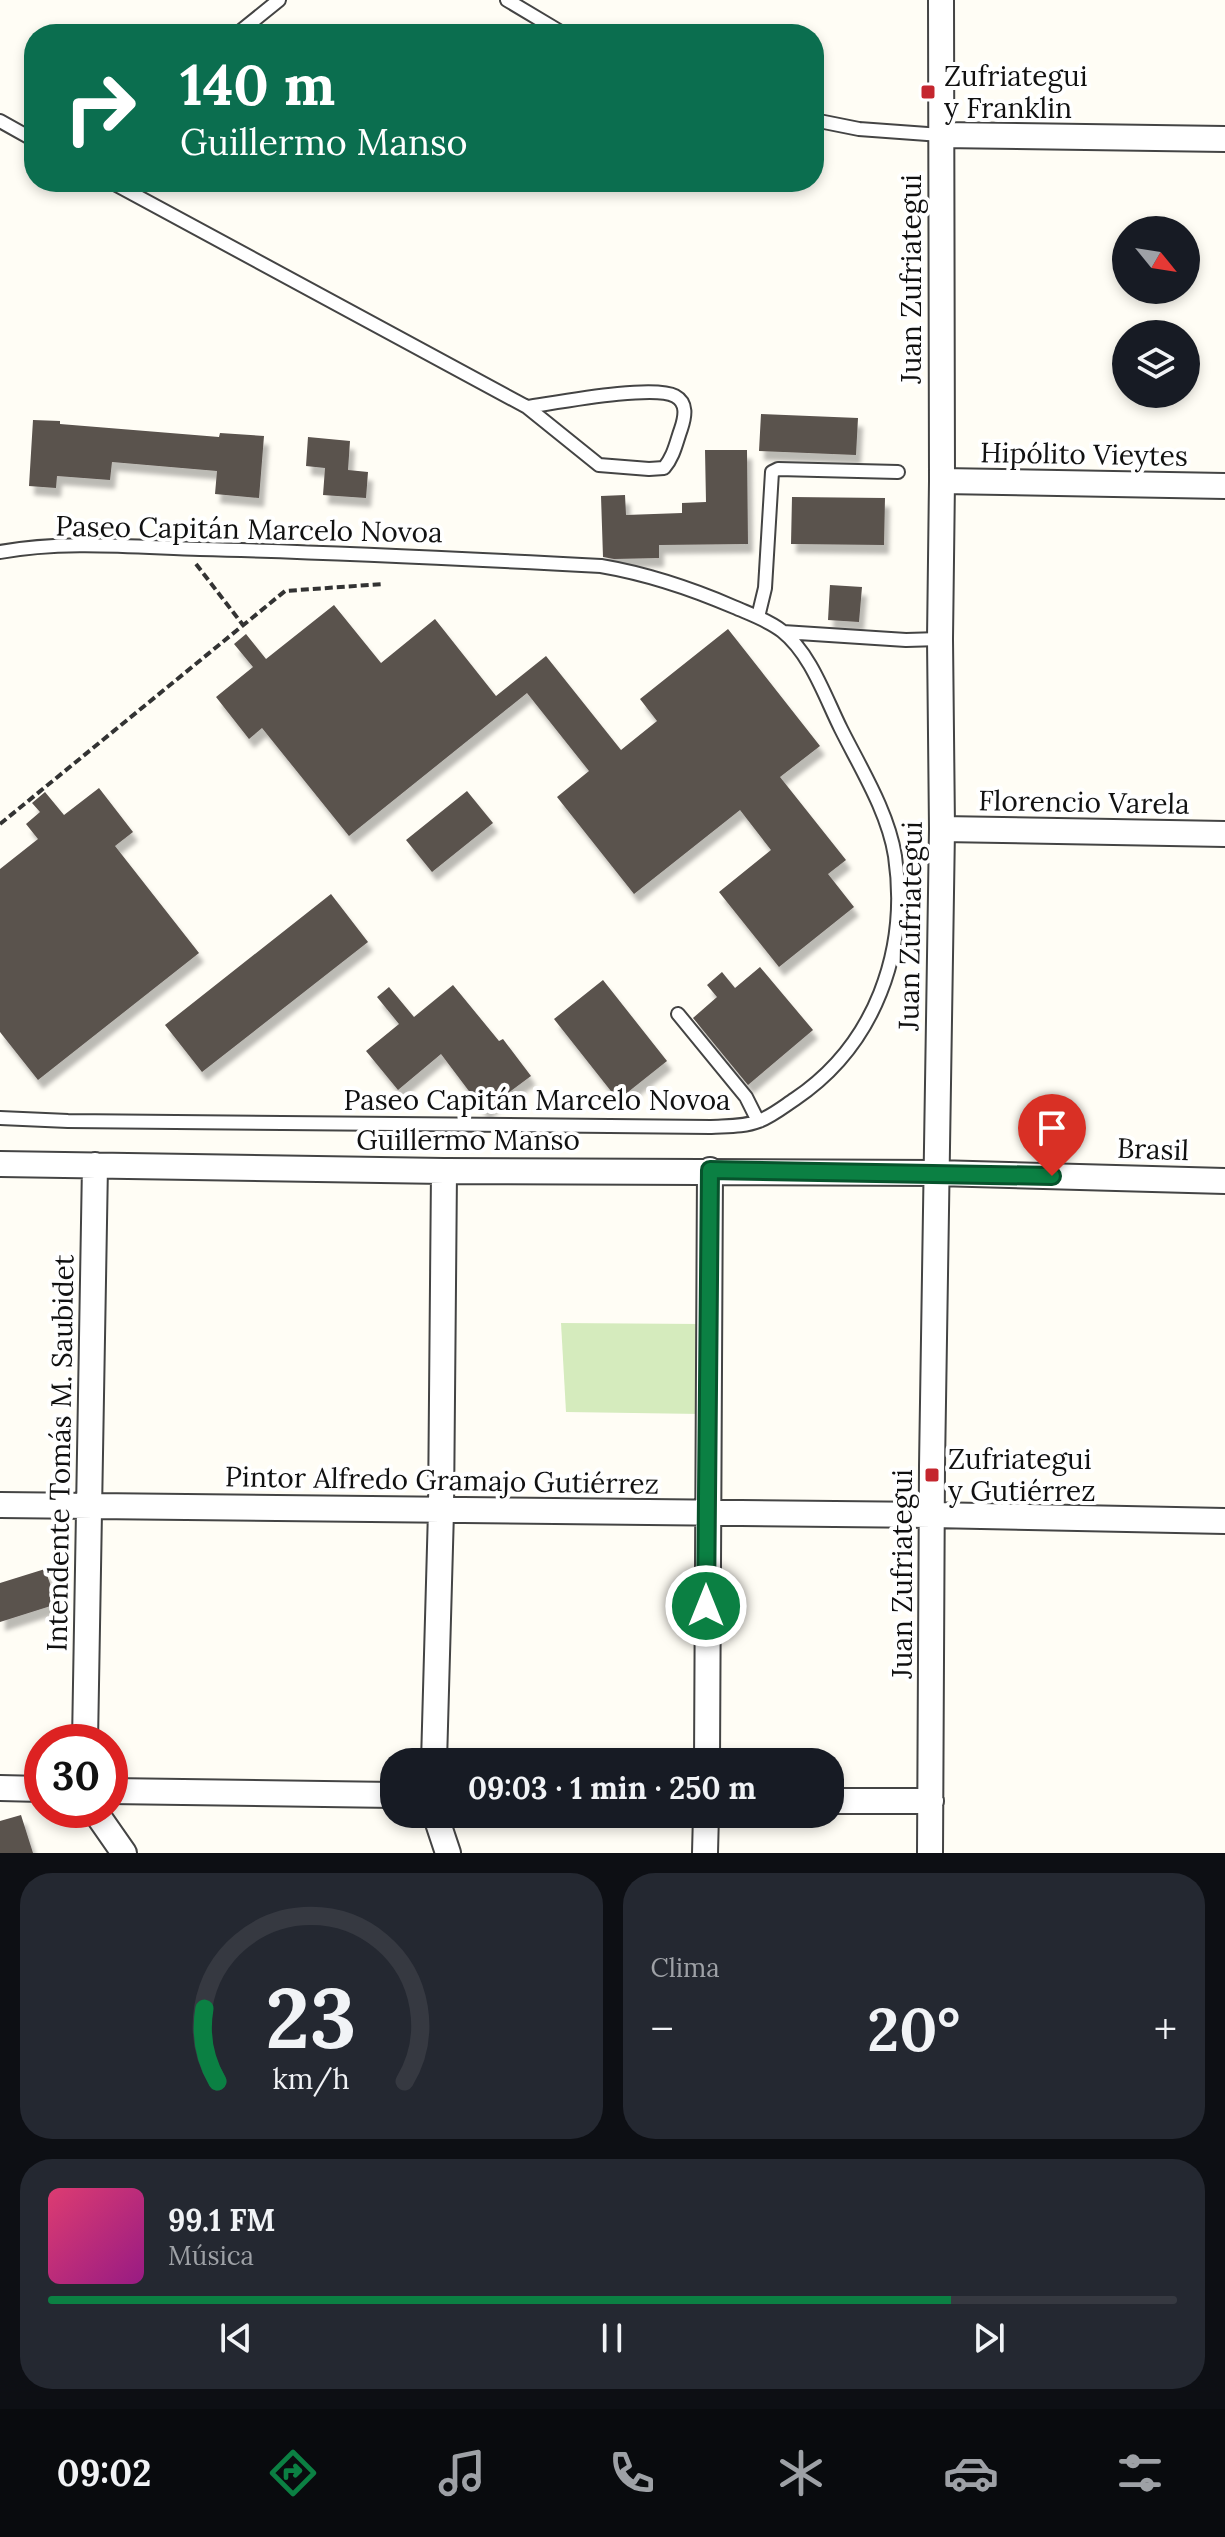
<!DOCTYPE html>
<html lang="es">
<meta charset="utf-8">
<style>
body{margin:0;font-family:Lora,serif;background:#242831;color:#f1f3f6;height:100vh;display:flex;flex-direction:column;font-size:30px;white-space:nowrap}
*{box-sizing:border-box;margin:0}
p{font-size:26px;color:#9ea1a6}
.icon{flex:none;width:44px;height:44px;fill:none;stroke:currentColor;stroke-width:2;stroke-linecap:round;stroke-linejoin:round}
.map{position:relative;height:1853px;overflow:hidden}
.sheet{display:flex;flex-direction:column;gap:20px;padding:20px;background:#0d0f14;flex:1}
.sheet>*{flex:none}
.top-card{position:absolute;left:24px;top:24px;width:800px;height:168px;border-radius:32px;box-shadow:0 4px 12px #0003;background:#0b6e4f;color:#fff;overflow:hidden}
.needle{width:52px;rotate:120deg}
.tools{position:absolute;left:1112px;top:216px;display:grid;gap:16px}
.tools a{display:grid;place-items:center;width:88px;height:88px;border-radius:50%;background:#171b24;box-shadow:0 4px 12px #0003;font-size:40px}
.speed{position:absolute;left:24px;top:1724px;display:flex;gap:16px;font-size:40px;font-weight:700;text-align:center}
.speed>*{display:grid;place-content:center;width:104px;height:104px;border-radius:50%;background:#171b24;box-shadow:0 4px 12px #0003;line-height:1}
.speed .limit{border:12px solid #d22;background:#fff;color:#111}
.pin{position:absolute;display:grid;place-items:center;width:68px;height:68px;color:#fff;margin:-82px -34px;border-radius:50% 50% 50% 0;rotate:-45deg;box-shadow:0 0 8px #0007}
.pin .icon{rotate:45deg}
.me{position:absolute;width:88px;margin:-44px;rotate:0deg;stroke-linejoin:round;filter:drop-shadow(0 0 6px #0008)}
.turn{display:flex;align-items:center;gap:28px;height:168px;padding:0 24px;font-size:36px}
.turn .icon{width:104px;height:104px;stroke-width:2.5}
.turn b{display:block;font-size:56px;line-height:68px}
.big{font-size:60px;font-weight:700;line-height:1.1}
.sheet .tile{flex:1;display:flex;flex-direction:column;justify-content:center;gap:12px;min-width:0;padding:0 28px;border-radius:32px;background:#242831}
.sheet .dial{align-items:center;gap:0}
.dial svg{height:208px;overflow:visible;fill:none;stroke:#363941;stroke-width:7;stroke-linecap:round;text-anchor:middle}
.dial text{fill:#f1f3f6;stroke:none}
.song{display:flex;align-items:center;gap:24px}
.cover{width:96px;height:96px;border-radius:12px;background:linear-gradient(135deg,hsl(340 70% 55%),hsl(310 70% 35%))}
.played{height:8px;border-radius:4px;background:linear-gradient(90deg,#0b8043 80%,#363941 80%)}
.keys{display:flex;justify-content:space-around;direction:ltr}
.heat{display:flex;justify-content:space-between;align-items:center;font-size:44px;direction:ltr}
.sheet .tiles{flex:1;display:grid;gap:20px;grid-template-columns:1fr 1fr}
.tile:last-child{grid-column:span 2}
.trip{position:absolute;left:380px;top:1748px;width:464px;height:80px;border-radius:32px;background:#171b24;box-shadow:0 4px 12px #0003;font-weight:700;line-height:80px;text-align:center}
.menu{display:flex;height:128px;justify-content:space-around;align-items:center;background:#090b0e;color:#9ea1a6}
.menu .icon{width:56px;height:56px}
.menu .current{color:#0b8043}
.menu b{font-size:36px;color:#f1f3f6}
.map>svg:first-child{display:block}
.green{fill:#d5ebbd}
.building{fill:#5a524d;filter:url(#shadow)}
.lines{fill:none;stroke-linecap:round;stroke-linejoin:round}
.service-casing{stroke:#444;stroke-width:16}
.minor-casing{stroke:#444;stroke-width:28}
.path{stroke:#333;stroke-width:4;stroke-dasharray:8 4;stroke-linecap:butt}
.service{stroke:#fff;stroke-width:12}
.minor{stroke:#fff;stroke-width:24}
.route-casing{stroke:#07532c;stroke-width:20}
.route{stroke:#0b8043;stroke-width:14}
.poi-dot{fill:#c4262e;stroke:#fff;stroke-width:3}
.labels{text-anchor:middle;stroke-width:8;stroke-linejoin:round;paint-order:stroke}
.poi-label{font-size:28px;fill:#111;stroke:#fff;text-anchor:start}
.street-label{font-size:28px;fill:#111;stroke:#fff}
</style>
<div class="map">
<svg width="1225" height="1853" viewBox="0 0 1225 1853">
<defs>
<filter id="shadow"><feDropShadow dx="5" dy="9" stdDeviation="2" flood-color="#0004"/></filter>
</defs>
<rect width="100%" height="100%" fill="#fffdf5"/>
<!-- green -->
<path class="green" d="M561,1323l140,1v90l-135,-2z"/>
<!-- building -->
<path class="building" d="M761,414l97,4 -2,37 -97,-4z
M33,420l27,1v3l159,13 1,-4 44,3 -5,62 -44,-4 2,-23 -105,-9 -2,18 -53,-4 -1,12 -27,-2z
M308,437l42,4 -2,29 20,2 -2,26 -43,-3 2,-27 -19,-2z
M705,450h42l1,94 -89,1v13l-45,1 -11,-2 -2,-61 24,-1 1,20 56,-2v-10l24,-1z
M792,497l93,1 -1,47 -93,-1z
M830,585l32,2 -3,35 -31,-2z
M334,605l47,58 54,-44 61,77 50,-40 75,94 36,-29 -17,-22 88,-70 92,117 -40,31 66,83 -18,14 26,33 -75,60 -60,-75 52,-42 -31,-40 -106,84 -77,-97 32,-26 -62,-78 -178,143 -87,-108 -13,11 -33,-42 37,-30 -19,-23 12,-10 20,25z
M99,788l34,44 -18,14 84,107 -161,127 -38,-48v-163l38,-30 -12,-15 14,-12 -8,-9 13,-11 19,23z
M467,791l26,32 -61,49 -26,-32z
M331,894l37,48 -166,130 -37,-47z
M760,967l53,63 -65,55 -55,-67 24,-21 -10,-12 15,-13 13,16z
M603,980l64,81 -49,39 -64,-81z
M453,985l46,56 4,-2 28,37 -47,35 -43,-57 -43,36 -32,-39 33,-27 -22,-27 12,-10 25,30z
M45,1569l12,35 -57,18v-39z
M21,1815l12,38h-33v-32z"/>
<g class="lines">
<defs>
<path id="service" d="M507,0l57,34
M237,34l42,-34
M814,120l45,9 82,6
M0,121l34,19
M111,182l416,225 72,58 50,4 15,-1c10,-12 12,-25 17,-39 4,-12 7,-26 -6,-33 -22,-12 -120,7 -148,11
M0,552c63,-12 137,-5 200,-3 134,3 268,10 401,17 47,8 89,22 133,41 16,7 34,13 48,24 29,23 43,66 59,98 20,40 47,83 54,127 14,95 -20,189 -100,243 -12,8 -23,17 -36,22 -15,6 -33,5 -48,6l-643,-6 -68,-3
M758,617l7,-29 7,-116 6,-3 120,3
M783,632l123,8 34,-1
M678,1014l68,83 12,24"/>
<path id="minor" d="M941,135l284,4
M942,481l283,5
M942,829l283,5
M0,1164l444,7 492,2 289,8
M0,1505l932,10 293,6
M85,1742l10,-577
M434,1762l7,-251 3,-340
M707,1762l3,-592
M0,1788l42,1
M110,1791l284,4
M830,1801h101
M94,1810l30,43
M435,1814l13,39
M705,1853l1,-39
M930,1853l2,-387 10,-637 -2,-190 2,-158 -1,-481"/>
</defs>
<!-- service casing -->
<use href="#service" class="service-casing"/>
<!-- minor casing -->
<use href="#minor" class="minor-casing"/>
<!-- path -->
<path class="path" d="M196,564l47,61
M0,824l285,-233 98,-7"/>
<!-- service -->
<use href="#service" class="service"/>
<!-- minor -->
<use href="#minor" class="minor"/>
</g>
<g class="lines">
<defs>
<path id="route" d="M706,1606l4,-436 342,6"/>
</defs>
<!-- route casing -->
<use href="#route" class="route-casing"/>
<!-- route -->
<use href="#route" class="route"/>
</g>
<!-- markers -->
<g class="poi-dot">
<rect x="920" y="84" width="16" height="16" rx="4"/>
<rect x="924" y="1467" width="16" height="16" rx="4"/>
</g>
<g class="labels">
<!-- poi labels -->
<g class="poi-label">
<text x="944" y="86">Zufriategui<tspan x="944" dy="32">y Franklin</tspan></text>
<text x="948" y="1469">Zufriategui<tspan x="948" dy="32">y Gutiérrez</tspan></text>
</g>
<!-- street labels -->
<g class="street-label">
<text transform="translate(911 279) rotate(-90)" y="10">Juan Zufriategui</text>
<text transform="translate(1084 454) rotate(1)" y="10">Hipólito Vieytes</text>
<text transform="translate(249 529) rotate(1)" y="10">Paseo Capitán Marcelo Novoa</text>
<text transform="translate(1084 802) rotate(1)" y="10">Florencio Varela</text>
<text transform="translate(910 926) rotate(-89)" y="10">Juan Zufriategui</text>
<text x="537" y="1110">Paseo Capitán Marcelo Novoa</text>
<text x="468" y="1150">Guillermo Manso</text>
<text transform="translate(1153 1149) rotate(2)" y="10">Brasil</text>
<text transform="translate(60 1453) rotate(-89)" y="10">Intendente Tomás M. Saubidet</text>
<text transform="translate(442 1480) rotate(1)" y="10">Pintor Alfredo Gramajo Gutiérrez</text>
<text transform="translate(902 1574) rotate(-90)" y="10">Juan Zufriategui</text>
</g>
</g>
</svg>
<div class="tools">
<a><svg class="needle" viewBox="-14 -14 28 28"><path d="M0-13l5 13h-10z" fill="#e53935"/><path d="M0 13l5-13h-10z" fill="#9ea1a6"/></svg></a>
<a><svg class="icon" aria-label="layers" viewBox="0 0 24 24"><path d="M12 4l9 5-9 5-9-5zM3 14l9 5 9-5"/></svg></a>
</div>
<div class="speed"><div class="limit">30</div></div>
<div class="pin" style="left:1052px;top:1176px;background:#d93025"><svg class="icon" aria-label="arrive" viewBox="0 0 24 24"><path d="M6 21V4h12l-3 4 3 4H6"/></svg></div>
<svg class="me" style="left:706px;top:1606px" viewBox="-20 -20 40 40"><circle r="17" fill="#0b8043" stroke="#fff" stroke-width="3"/><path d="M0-11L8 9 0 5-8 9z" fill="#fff"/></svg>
<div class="trip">09:03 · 1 min · 250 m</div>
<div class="top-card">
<div class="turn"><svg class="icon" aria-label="right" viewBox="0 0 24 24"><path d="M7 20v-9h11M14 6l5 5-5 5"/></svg><div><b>140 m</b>Guillermo Manso</div></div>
</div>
</div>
<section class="sheet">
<div class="tiles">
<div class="tile dial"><svg viewBox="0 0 100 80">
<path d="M14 69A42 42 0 1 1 86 69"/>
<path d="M14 69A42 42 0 0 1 9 41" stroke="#0b8043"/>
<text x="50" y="56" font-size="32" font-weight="700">23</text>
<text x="50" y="72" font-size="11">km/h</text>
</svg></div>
<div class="tile"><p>Clima</p>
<div class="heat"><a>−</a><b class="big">20°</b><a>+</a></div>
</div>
<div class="tile">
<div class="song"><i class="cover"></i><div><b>99.1 FM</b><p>Música</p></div></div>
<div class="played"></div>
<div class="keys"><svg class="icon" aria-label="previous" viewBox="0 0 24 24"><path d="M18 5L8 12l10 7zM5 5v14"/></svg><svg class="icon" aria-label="pause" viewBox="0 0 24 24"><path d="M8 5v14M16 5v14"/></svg><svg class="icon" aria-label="next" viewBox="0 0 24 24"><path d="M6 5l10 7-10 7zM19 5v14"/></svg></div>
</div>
</div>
</section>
<nav class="menu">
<b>09:02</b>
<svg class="icon current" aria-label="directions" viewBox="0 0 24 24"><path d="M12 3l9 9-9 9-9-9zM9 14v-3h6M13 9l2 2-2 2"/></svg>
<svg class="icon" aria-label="music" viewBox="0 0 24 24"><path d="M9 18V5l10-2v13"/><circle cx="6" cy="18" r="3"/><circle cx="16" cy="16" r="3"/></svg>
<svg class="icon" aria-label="phone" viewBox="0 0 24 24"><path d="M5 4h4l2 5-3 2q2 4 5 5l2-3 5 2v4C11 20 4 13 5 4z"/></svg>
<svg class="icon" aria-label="climate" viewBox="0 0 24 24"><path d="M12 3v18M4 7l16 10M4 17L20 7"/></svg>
<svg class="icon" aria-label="car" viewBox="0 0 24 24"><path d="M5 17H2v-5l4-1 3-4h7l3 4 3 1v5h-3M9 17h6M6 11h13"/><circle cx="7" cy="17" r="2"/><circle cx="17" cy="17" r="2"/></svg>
<svg class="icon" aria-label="filters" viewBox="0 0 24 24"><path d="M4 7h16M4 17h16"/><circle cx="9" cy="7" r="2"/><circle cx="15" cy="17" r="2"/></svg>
</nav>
